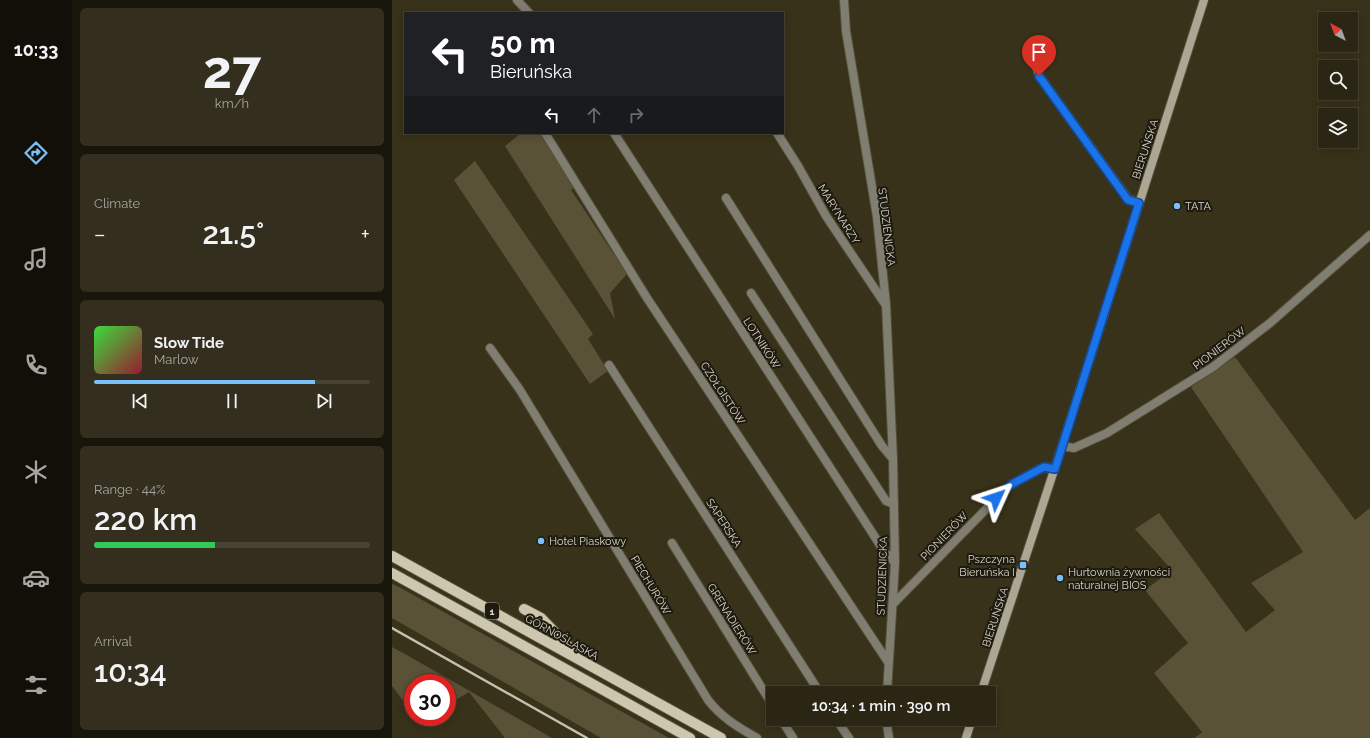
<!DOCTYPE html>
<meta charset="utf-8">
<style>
body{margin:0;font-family:Raleway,sans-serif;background:#332e1d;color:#f1f3f6;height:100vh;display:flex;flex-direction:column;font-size:15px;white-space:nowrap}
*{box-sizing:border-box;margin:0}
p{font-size:13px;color:#a6a5a0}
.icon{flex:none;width:22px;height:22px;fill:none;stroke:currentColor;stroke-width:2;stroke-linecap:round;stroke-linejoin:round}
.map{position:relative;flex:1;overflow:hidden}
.sheet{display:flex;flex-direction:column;gap:8px;padding:8px;background:#18150b;width:320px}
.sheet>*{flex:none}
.banner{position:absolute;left:12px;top:12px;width:380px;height:122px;border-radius:0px;box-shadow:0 2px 10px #0003,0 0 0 1px #474334;background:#202124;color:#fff;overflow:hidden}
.needle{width:26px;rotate:319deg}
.tools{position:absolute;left:926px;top:12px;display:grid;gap:8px}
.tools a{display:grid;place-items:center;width:40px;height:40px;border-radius:0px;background:#2b2614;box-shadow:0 2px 10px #0003,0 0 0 1px #474334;font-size:20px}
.speed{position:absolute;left:12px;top:674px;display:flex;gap:8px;font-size:20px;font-weight:700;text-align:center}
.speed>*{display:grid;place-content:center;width:52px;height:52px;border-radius:50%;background:#2b2614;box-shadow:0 2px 10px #0003,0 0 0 1px #474334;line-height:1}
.speed .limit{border:6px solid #d22;background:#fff;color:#111}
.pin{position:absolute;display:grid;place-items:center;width:34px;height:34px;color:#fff;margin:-41px -17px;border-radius:50% 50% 50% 0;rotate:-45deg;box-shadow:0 0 4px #0007}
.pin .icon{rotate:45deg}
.me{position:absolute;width:44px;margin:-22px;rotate:48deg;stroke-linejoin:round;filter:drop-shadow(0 0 3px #0008)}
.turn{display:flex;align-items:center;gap:14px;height:84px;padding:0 20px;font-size:18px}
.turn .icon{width:52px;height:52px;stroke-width:2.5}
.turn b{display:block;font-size:28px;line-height:34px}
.lanes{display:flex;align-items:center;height:38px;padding:0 20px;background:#0003;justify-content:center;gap:20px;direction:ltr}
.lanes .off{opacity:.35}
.big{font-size:30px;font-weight:600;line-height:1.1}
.sheet .tile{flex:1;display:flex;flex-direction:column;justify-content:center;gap:6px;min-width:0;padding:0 14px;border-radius:6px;background:#332e1d}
.sheet .dial{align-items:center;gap:0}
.dial b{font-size:52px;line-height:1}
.song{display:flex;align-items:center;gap:12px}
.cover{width:48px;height:48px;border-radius:6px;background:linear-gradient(135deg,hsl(120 70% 55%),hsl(350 70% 35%))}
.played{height:4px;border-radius:2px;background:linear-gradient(90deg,#79bff8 80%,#474334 80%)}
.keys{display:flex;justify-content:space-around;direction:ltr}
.heat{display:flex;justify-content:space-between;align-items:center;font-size:22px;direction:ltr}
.charge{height:6px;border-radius:3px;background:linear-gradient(90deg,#34c759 44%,#474334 0)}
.trip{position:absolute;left:374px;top:686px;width:230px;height:40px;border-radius:0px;background:#2b2614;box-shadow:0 2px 10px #0003,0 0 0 1px #474334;font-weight:600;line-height:40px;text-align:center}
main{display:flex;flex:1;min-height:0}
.tabs{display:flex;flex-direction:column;width:72px;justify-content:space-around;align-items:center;background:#110f08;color:#a6a5a0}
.tabs .icon{width:28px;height:28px}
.tabs .selected{color:#79bff8}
.tabs b{font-size:18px;color:#f1f3f6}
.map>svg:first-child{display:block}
.green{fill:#5a5236}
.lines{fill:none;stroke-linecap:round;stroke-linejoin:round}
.street-casing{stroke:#564f39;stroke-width:10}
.secondary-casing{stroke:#564f39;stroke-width:10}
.primary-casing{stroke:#564f39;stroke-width:12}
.street{stroke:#807d71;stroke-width:8}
.secondary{stroke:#aca794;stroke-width:8}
.primary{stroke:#cec7af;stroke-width:10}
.rail{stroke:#c4c0b0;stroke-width:2.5}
.route-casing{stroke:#114b97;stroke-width:10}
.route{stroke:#1a73e8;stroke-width:7}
.poi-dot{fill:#79bff8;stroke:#1d1a0f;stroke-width:1.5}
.labels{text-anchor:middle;stroke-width:4;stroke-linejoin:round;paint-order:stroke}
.shield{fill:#1d1a0f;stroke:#a19d90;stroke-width:1}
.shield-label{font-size:10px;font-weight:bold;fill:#d9d5c7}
.street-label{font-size:11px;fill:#d9d5c7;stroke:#1d1a0f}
.poi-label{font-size:11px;fill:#d9d5c7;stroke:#1d1a0f;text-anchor:start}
</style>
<main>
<nav class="tabs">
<b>10:33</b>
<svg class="icon selected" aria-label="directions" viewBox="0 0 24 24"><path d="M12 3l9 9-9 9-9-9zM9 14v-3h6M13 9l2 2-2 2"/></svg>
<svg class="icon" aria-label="music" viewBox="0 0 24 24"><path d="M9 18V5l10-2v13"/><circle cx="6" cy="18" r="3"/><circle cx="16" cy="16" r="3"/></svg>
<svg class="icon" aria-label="phone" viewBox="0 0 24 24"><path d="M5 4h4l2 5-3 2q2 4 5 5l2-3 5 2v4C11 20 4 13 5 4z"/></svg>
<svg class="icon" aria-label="climate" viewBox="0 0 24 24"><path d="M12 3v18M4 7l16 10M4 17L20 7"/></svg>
<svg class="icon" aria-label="car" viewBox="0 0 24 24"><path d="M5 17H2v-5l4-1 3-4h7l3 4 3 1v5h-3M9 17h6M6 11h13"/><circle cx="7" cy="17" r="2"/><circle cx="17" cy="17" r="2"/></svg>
<svg class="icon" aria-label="filters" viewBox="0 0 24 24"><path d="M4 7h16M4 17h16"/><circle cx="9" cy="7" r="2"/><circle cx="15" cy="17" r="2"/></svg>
</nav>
<section class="sheet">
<div class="tile dial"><b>27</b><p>km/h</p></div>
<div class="tile"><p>Climate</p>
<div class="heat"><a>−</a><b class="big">21.5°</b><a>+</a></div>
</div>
<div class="tile">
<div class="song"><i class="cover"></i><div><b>Slow Tide</b><p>Marlow</p></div></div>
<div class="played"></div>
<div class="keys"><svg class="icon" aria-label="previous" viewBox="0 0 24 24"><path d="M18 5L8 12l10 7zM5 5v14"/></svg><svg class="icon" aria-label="pause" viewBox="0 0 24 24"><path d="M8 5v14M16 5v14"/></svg><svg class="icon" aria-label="next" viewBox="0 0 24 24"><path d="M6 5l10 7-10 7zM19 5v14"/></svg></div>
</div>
<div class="tile"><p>Range · 44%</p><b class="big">220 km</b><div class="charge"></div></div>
<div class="tile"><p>Arrival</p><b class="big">10:34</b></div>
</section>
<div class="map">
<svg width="978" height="738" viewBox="0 0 978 738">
<rect width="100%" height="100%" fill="#39321a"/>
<!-- green -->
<path class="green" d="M129,133h24l33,51 -7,6 56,84 -17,19 5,26 -110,-173z
M83,161l118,173 -5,5 20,32 -18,13 -136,-204z
M843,357l120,163 15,-12v230h-175l7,-6 -48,-59 34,-30 -43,-53 27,-20 -37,-41 24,-16 87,119 29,-22 -24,-27 52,-31 -112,-165z
M0,584l7,3 270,151h-68l-209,-120z
M0,647l13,7 147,84h-47l-36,-46 -22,13v-22h-34v31l-21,-28z"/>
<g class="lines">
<defs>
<path id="street" d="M125,0l12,13
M452,0l2,31 31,186 9,87 7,155 2,104 -8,130
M639,44l8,32 89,123 11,4
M153,133l102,165 241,364
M222,133l268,415 13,15
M385,133l21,33 28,50 59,88
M334,198l156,248 11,13
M359,293l135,208 8,3
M98,348l30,42 188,310c14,18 30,27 49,38
M217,365l211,328
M670,446l12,2 33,-15 106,-66 57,-44 100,-88
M280,543l101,163
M501,604l104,-106 15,-14 32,-17 11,2
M389,719l12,19
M444,719l13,19
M494,719l3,19"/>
<path id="secondary" d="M589,693l81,-247 142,-446
M574,738l6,-19"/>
<path id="primary" d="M0,556l329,182
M0,573l298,165
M132,609l17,9 27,28 8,6"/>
</defs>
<!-- street casing -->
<use href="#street" class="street-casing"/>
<!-- secondary casing -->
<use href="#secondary" class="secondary-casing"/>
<!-- primary casing -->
<use href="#primary" class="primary-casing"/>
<!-- street -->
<use href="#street" class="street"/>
<!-- secondary -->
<use href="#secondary" class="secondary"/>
<!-- primary -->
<use href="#primary" class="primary"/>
<!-- rail -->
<path class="rail" d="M0,628l195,110"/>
</g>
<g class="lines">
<defs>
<path id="route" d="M604,498l16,-14 32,-17 11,2 84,-266 -11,-3 -89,-124"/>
</defs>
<!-- route casing -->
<use href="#route" class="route-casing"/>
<!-- route -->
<use href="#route" class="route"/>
</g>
<!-- markers -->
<g class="poi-dot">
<circle cx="785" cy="206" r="4"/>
<circle cx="149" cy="541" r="4"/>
<rect x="627" y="561" width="8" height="8" rx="2"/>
<circle cx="668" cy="578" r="4"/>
</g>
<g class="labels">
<!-- shield labels -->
<rect class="shield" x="93" y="603" width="14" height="16" rx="3"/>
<g class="shield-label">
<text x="100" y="615">1</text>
</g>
<!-- street labels -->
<g class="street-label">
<text transform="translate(753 149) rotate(-72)" y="4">BIERUŃSKA</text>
<text transform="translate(447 214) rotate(58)" y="4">MARYNARZY</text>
<text transform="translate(495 227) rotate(83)" y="4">STUDZIENICKA</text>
<text transform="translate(370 343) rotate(57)" y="4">LOTNIKÓW</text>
<text transform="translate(827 348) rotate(-37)" y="4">PIONIERÓW</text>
<text transform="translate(331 393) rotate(57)" y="4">CZOŁGISTÓW</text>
<text transform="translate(332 523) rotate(57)" y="4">SAPERSKA</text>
<text transform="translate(552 536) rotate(-46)" y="4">PIONIERÓW</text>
<text transform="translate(490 576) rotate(-88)" y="4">STUDZIENICKA</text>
<text transform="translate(259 585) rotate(59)" y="4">PIECHURÓW</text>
<text transform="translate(603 617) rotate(-72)" y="4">BIERUŃSKA</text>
<text transform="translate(340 619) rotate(58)" y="4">GRENADIERÓW</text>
<text transform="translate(170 637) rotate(29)" y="4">GÓRNOŚLĄSKA</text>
</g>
<!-- poi labels -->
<g class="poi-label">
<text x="793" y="210">TATA</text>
<text x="157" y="545">Hotel Piaskowy</text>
<text x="623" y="563" text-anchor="end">Pszczyna<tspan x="623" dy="13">Bieruńska I</tspan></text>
<text x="676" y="576">Hurtownia żywności<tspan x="676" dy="13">naturalnej BIOS</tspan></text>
</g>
</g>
</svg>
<div class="tools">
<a><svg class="needle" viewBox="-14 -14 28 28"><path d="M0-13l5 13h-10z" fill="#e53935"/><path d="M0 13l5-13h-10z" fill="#a6a5a0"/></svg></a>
<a><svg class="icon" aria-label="search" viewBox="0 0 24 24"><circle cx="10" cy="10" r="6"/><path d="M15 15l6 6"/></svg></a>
<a><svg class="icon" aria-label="layers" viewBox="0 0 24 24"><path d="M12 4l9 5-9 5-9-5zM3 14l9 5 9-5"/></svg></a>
</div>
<div class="speed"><div class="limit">30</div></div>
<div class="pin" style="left:647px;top:76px;background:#d93025"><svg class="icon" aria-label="arrive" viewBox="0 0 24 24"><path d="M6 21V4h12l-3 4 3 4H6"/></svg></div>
<svg class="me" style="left:604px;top:498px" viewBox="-20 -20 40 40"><path d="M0-17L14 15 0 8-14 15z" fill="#1a73e8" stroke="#fff" stroke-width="4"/></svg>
<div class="trip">10:34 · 1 min · 390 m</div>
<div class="banner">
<div class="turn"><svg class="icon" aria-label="left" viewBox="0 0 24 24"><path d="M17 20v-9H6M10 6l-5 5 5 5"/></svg><div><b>50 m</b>Bieruńska</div></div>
<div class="lanes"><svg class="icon" aria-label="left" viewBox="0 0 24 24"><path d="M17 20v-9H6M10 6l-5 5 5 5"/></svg><svg class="icon off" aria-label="ahead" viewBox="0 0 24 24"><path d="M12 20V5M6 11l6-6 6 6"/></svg><svg class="icon off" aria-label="right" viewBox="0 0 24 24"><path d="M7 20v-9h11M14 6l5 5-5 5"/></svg></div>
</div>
</div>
</main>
